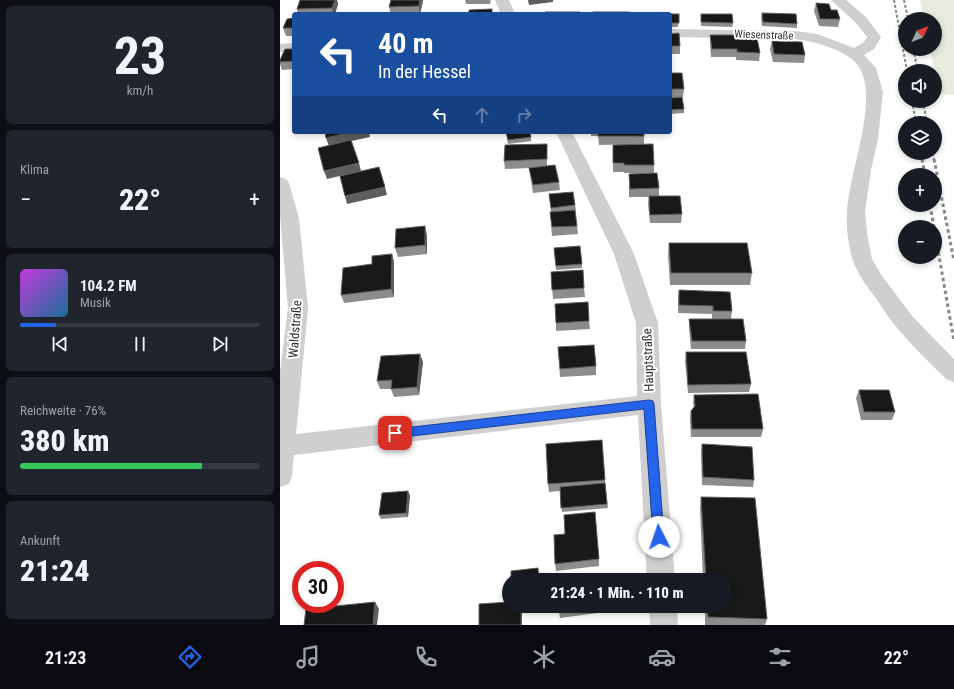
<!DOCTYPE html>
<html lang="de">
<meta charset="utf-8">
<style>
:root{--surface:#171b24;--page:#20242c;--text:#f1f3f6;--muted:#9ea1a6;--line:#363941;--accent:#2563eb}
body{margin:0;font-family:"Roboto Condensed",sans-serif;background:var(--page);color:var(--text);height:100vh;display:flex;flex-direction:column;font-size:15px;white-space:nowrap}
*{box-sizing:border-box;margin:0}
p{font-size:13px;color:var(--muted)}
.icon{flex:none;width:22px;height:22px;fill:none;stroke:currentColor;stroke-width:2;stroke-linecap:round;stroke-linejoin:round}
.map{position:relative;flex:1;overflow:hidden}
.drawer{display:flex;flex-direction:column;gap:6px;padding:6px;background:#0d0f14;width:280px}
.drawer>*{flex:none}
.hud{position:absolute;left:12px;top:12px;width:380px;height:122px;border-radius:4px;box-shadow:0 2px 6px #0003;background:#1a4fa0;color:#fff;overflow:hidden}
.needle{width:26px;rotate:47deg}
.controls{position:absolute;left:618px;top:12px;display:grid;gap:8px}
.controls a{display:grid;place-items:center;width:44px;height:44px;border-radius:50%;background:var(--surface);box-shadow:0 2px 6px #0003;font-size:20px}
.speed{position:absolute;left:12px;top:561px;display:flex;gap:8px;font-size:20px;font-weight:700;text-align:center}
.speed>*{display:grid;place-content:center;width:52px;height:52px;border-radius:50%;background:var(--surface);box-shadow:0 2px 6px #0003;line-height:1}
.speed .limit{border:6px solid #d22;background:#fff;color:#111}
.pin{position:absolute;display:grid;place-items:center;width:34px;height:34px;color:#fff;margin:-17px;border-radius:8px;box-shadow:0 2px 6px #0006}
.me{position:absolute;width:44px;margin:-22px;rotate:356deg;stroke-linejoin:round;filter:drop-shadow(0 0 3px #0008)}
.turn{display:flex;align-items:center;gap:14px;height:84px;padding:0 20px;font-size:18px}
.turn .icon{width:52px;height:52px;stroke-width:2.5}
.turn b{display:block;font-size:28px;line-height:34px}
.lanes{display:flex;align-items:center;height:38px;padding:0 20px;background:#0003;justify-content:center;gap:20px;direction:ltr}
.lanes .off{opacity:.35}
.big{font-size:30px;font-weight:800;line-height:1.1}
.drawer .widget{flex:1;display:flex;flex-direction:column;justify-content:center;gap:6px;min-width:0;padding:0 14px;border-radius:6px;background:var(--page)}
.drawer .dial{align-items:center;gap:0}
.dial b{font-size:52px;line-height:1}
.song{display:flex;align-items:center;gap:12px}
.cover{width:48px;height:48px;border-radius:6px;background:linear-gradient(135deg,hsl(290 70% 55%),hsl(200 70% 35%))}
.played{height:4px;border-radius:2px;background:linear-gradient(90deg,var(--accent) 15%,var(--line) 15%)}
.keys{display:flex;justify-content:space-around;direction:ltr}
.heat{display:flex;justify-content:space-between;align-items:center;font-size:22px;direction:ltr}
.charge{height:6px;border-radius:3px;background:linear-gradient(90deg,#34c759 76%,var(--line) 0)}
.trip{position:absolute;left:222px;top:573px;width:230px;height:40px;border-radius:20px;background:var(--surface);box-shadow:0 2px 6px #0003;font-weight:800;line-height:40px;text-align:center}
.tab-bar{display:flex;height:64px;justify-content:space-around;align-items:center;background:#090b0e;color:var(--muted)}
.tab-bar .icon{width:28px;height:28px}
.tab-bar .active{color:var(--accent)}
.tab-bar b{font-size:18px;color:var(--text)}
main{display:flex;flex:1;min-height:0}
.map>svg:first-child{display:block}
</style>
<main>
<section class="drawer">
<div class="widget dial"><b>23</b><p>km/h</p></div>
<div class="widget"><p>Klima</p>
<div class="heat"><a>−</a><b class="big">22°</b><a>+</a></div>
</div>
<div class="widget">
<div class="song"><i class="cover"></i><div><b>104.2 FM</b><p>Musik</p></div></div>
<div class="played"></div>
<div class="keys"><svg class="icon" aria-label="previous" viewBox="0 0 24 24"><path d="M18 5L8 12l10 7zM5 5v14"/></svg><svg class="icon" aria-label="pause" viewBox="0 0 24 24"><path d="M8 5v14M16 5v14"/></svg><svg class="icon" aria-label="next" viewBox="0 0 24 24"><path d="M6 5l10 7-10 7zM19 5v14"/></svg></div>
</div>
<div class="widget"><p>Reichweite · 76%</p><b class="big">380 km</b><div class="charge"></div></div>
<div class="widget"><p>Ankunft</p><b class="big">21:24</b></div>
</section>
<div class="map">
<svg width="674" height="625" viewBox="0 0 674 625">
<rect width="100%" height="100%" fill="#fff"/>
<path fill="#e6ebde" d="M 640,0 L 674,0 L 674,95 L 660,94 L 650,49 L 655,49 L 655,19 L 644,19 Z"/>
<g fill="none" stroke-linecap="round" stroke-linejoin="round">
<g fill="#cfcfcf" fill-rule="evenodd">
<path d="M 215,0 L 229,0 L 235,14 L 221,14 Z"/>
<path d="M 551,0 L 566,0 L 586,17 L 601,37 L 594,49 L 584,55 L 596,68 L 603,92 L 598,139 L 591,170 L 585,212 L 587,233 L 592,259 L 602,276 L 633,317 L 674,359 L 674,382 L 666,379 C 650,363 633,347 618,329 C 609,319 602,307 595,297 C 586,286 576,271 572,258 C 568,243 566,227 567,213 C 568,174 600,101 579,67 C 569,50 533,41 514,39 L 390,37 L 390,29 L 514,31 L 537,34 L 574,48 L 584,42 L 587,37 L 576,23 Z"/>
<path d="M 14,43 L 14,51 L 0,52 L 0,44 Z"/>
<path d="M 276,132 L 292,132 L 354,254 L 378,323 L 381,404 L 395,580 L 367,580 L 358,415 L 14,455 L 12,476 L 9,484 L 0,487 L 0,371 L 8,308 L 0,216 L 0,177 L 6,179 L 9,183 L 19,218 L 28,308 L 16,434 L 357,396 L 356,323 L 334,254 Z"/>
<path d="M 369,606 L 397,606 L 398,625 L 370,625 Z"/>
</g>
<g stroke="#878787" stroke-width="2" stroke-dasharray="3 2" stroke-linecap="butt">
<path d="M 614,0 L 627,71"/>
<path d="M 624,0 L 628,19"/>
<path d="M 633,49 L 638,71"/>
<path d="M 632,101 L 636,123"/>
<path d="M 643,101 L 647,123"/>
<path d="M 641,153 L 642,160"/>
<path d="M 653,153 L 654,160"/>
</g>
<g stroke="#878787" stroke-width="3" stroke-dasharray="3.5 3" stroke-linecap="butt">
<path d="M 642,159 L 645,175"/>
<path d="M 654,159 L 674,261"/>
<path d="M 650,205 L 654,227"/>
<path d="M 655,233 L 674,341"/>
</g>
</g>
<g fill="#8c8c8c">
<path d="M 20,0 L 57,0 L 58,4 L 55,14 L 18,14 L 17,9 Z"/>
<path d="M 185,0 L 211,0 L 210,4 L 186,4 Z"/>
<path d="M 143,1 L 140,14 L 111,14 L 109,7 Z"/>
<path d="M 536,3 L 551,10 L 560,19 L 558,27 L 539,26 L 534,11 Z"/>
<path d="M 482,13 L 517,24 L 517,28 L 482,26 L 481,17 Z"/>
<path d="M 390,14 L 399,14 L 398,27 L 390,27 Z"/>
<path d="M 421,14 L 453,23 L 452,27 L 421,26 Z"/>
<path d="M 14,18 L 14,36 L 6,36 L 3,28 Z"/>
<path d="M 390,34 L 400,46 L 400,54 L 390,54 Z"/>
<path d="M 430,35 L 455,38 L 480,53 L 479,61 L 456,60 L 456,57 L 431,57 L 430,42 Z"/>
<path d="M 492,41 L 525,55 L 524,63 L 493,62 L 490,49 Z"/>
<path d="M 14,49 L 14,69 L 2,70 L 0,64 L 0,60 Z"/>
<path d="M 390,73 L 404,89 L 403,97 L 390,97 Z"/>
<path d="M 390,98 L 404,109 L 404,113 L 390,114 Z"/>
<path d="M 226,132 L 251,137 L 251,141 L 228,144 Z"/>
<path d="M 311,132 L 364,132 L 364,144 L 319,145 L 318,136 L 311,136 Z"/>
<path d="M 333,145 L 374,165 L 374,173 L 344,173 L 344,172 L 333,172 Z"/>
<path d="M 267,152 L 267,166 L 279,182 L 280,190 L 253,193 L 249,168 L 225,169 L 224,161 Z"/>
<path d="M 349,174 L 379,188 L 379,196 L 402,214 L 401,223 L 370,223 L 368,204 L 369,197 L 349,197 Z"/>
<path d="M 269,194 L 295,205 L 296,210 L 280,211 L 297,226 L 298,234 L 272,236 L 270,212 L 271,212 Z"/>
<path d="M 147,235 L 147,254 L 118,257 L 115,248 Z"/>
<path d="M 389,243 L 472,273 L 470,285 L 390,285 L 388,255 Z"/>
<path d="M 274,248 L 302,264 L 302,268 L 276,270 Z"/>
<path d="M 112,254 L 114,262 L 114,297 L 64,303 L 61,295 L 92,264 Z"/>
<path d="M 271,272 L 304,288 L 305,297 L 273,299 Z"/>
<path d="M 399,290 L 452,311 L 451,319 L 466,341 L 465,349 L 411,349 L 409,328 L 409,319 L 432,319 L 432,314 L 398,313 L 398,299 Z"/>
<path d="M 309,321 L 310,329 L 276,331 L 276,323 Z"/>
<path d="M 278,347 L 316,366 L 316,375 L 280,377 Z"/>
<path d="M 406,352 L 471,384 L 469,392 L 408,393 L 405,361 Z"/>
<path d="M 143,362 L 139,395 L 114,397 L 111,389 L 100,389 L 97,381 Z"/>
<path d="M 579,390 L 615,412 L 612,420 L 581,420 L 576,398 Z"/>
<path d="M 414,395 L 483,429 L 481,437 L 411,437 L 410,419 L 411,411 L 414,408 L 413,403 Z"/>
<path d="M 422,444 L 474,480 L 473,487 L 422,485 L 421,452 Z"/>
<path d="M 325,480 L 328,508 L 282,512 L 280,491 L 269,492 L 268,484 Z"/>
<path d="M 130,495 L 128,517 L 101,519 L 99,515 Z"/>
<path d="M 421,497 L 487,619 L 485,625 L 425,625 L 425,606 L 445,606 L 445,580 L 423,580 L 420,508 Z"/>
<path d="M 319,559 L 319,566 L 276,571 L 275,564 Z"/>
<path d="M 278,606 L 333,606 L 333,611 L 280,618 Z"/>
</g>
<g fill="#5e5e5e">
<path d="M 55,0 L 57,0 L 58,4 L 55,14 L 54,14 L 52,8 Z"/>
<path d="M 140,0 L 143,0 L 143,1 L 140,14 L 139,6 Z"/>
<path d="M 248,0 L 273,0 L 273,2 L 249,5 Z"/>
<path d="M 72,132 L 89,132 L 90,137 L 49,146 L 46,138 Z"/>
<path d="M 79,163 L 81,171 L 47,179 L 44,171 Z"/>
<path d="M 105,187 L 107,195 L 67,204 L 65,196 Z"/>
<path d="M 145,226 L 147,235 L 147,254 L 145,245 Z"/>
<path d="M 112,254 L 114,262 L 114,297 L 111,289 Z"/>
<path d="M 140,354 L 143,362 L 139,395 L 137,387 Z"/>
<path d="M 128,491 L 130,495 L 128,517 L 126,513 Z"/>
<path d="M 95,602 L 99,609 L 97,625 L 93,625 Z"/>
<rect x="241" y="606" width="1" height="19"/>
</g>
<g fill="#191919" stroke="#5e5e5e">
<path d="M 20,0 L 55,0 L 52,8 L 17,9 Z"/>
<path d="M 111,0 L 140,0 L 139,6 L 109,7 Z"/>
<path d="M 536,3 L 549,4 L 551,10 L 557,10 L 560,19 L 540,19 Z"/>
<path d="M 212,9 L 212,14 L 174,14 L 189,14 L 189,10 Z"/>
<path d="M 265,12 L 300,12 L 300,14 L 264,14 Z"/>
<rect x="313" y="12" width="36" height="2"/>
<path d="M 364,13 L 389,14 L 364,14 Z"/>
<path d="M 482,13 L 516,14 L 517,24 L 483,22 Z"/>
<rect x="390" y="14" width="9" height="9"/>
<path d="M 421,14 L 452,14 L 453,23 L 421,22 Z"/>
<path d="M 14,18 L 14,28 L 3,28 L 7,19 Z"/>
<path d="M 399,33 L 400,46 L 390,46 L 390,34 Z"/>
<path d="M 430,35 L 455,35 L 455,38 L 477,38 L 480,53 L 457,52 L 457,49 L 432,49 Z"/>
<path d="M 492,41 L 522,42 L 525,55 L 494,54 Z"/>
<path d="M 5,49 L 14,49 L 14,61 L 0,62 L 0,60 Z"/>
<path d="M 390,73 L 402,73 L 404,89 L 390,89 Z"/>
<path d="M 402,97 L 404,109 L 390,110 L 390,98 Z"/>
<path d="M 45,132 L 72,132 L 46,138 Z"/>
<path d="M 226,132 L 250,132 L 251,137 L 228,140 Z"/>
<rect x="318" y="132" width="46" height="4"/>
<path d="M 71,140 L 79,163 L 44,171 L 38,148 Z"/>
<path d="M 267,144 L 267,159 L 224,161 L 225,145 Z"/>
<path d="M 373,144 L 374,165 L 344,165 L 344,163 L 333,163 L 333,145 Z"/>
<path d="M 275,165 L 279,182 L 253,185 L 249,168 Z"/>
<path d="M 99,167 L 105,187 L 65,196 L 60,176 Z"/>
<path d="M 377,173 L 379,188 L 350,189 L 349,174 Z"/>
<path d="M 293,192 L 295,205 L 271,208 L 269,194 Z"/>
<path d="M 369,196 L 400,196 L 402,214 L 370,215 Z"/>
<path d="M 295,210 L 297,226 L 272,227 L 270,212 Z"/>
<path d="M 145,226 L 145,245 L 115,248 L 116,229 Z"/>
<path d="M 389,243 L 467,243 L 472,273 L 391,273 Z"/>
<path d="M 300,246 L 302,264 L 276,266 L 274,248 Z"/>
<path d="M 112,254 L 111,289 L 61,295 L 63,268 L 92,264 L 92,256 Z"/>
<path d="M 303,270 L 304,288 L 272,290 L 271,272 Z"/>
<path d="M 399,290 L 450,292 L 452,311 L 433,311 L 433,306 L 399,305 Z"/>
<path d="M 308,302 L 309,321 L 276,323 L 275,304 Z"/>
<path d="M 409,319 L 463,319 L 466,341 L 412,341 Z"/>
<path d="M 314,345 L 316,366 L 280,369 L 278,347 Z"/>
<path d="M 406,352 L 466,352 L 471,384 L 408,385 Z"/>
<path d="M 140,354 L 137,387 L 111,389 L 112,380 L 97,381 L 101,356 Z"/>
<path d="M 579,390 L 609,390 L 615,412 L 584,412 Z"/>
<path d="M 478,394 L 483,429 L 412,429 L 411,411 L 415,406 L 414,395 Z"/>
<path d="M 322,440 L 325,480 L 268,484 L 266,444 Z"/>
<path d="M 422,444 L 472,447 L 474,480 L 423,477 Z"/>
<path d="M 325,483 L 327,504 L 281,508 L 280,487 Z"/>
<path d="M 128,491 L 126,513 L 99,515 L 102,493 Z"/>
<path d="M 421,497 L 475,498 L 487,619 L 428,617 L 427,606 L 445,606 L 445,580 L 426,580 Z"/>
<path d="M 315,512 L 319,559 L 275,564 L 274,535 L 285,534 L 284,515 Z"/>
<path d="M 258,568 L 259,580 L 231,580 L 231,571 Z"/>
<path d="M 329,577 L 330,580 L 302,580 Z"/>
<path d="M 95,602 L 93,625 L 24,625 L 26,609 Z"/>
<path d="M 229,602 L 229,606 L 241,606 L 241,625 L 199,625 L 199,604 Z"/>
<path d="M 278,606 L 323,606 L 279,612 Z"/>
</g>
<path fill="#2563eb" stroke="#184099" d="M 369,400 L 373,401 L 374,404 L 384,537 L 383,541 L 379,543 L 375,541 L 373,537 L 364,409 L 115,438 L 112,436 L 110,433 L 112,430 L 115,429 Z"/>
<g text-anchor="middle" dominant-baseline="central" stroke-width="4" stroke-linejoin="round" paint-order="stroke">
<g font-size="11" fill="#323232" stroke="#fff">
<text transform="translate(484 35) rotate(2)">Wiesenstraße</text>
</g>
<g font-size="13" fill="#323232" stroke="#fff">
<text transform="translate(15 329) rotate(-86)">Waldstraße</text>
<text transform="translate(368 360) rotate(-92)">Hauptstraße</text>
</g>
</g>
</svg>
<div class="controls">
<a><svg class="needle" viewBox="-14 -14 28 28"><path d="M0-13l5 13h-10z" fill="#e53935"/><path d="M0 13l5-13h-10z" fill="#9ea1a6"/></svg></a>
<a><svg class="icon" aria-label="sound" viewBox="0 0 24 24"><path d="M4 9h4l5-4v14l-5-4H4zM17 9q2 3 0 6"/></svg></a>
<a><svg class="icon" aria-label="layers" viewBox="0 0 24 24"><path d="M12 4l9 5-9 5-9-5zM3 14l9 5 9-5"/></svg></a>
<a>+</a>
<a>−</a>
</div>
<div class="speed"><div class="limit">30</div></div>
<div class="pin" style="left:115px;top:433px;background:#d93025"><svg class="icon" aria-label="arrive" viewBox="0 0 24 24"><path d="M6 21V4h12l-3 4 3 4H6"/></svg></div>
<svg class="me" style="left:379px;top:537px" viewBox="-20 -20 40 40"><circle r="19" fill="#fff"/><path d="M0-13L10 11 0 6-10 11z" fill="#2563eb"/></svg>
<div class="trip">21:24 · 1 Min. · 110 m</div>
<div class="hud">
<div class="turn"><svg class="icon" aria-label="left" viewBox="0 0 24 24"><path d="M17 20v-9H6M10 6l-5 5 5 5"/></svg><div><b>40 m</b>In der Hessel</div></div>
<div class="lanes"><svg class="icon" aria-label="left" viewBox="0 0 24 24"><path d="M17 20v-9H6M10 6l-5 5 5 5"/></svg><svg class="icon off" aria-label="ahead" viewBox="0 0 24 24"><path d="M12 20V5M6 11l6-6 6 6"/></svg><svg class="icon off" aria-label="right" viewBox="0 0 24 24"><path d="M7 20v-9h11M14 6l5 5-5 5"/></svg></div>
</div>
</div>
</main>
<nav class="tab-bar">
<b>21:23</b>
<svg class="icon active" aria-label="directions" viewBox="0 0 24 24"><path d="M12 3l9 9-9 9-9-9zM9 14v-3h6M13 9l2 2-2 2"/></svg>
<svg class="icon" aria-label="music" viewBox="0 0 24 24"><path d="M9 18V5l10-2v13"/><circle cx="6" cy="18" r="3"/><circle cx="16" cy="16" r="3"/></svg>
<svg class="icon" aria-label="phone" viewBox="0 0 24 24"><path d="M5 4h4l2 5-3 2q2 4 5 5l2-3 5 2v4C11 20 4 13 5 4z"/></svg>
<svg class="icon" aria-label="climate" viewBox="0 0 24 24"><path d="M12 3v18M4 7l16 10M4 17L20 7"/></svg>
<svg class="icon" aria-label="car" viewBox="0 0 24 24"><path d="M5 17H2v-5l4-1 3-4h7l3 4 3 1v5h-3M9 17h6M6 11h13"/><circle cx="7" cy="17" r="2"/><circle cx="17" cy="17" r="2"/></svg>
<svg class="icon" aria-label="filters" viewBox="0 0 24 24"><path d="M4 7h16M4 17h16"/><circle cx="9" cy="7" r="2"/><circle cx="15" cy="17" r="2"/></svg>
<b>22°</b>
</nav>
